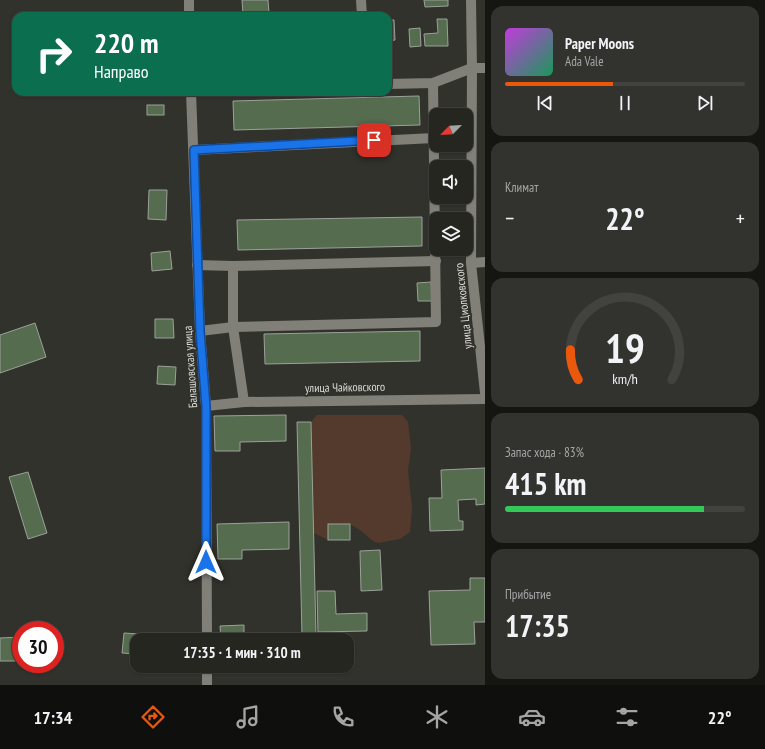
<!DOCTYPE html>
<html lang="ru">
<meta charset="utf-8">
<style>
:root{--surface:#262621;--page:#32322e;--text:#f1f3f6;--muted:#a4a5a5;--line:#42433f;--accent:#ea580c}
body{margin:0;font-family:"PT Sans Narrow",sans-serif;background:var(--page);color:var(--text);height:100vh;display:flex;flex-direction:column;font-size:15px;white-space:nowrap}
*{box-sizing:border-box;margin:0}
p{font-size:13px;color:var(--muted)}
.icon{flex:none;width:22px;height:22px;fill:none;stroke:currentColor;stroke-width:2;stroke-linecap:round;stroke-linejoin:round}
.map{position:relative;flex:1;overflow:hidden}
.details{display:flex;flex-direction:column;gap:6px;padding:6px;background:#151512;width:280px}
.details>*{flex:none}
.guide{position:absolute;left:12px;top:12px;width:380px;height:84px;border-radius:12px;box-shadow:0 1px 3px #0004,0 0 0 1px var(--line);background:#0b6e4f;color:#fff;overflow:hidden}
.needle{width:26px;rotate:246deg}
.tools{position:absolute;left:429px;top:108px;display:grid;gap:8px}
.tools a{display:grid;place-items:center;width:44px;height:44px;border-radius:8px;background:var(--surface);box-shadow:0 1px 3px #0004,0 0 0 1px var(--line);font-size:20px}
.speed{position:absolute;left:12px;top:621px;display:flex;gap:8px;font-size:20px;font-weight:700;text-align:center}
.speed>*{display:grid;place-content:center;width:52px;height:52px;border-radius:50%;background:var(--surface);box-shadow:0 1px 3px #0004,0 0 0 1px var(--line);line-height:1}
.speed .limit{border:6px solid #d22;background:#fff;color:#111}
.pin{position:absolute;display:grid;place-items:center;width:34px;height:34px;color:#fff;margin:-17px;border-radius:8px;box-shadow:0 2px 6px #0006}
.me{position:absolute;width:44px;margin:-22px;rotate:0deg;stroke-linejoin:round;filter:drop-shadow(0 0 3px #0008)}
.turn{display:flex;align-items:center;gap:14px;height:84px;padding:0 16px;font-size:18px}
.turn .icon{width:52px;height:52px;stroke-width:2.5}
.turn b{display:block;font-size:28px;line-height:34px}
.big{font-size:30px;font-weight:700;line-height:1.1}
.details .card{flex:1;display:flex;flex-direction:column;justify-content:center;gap:6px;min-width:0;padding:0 14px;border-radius:12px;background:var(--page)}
.details .dial{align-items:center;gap:0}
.dial svg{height:104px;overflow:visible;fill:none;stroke:var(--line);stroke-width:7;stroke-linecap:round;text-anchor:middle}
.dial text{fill:var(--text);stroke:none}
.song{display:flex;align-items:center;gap:12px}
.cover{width:48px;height:48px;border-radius:6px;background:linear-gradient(135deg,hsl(290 70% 55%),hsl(150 70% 35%))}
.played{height:4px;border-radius:2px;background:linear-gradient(90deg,var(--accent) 45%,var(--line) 45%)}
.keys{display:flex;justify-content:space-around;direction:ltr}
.heat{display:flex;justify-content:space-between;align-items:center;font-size:22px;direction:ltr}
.charge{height:6px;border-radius:3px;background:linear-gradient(90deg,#34c759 83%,var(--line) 0)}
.trip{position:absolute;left:130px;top:633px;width:224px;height:40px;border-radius:12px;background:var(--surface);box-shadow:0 1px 3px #0004,0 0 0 1px var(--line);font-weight:700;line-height:40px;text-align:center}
.tab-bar{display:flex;height:64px;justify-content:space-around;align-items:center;background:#0f0f0d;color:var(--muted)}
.tab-bar .icon{width:28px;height:28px}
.tab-bar .on{color:var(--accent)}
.tab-bar b{font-size:18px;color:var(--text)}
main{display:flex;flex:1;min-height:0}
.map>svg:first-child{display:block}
</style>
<main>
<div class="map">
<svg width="485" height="685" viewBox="0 0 485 685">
<rect width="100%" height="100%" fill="#32322c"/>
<path fill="#543a2d" d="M 317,415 L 402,415 L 408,422 L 411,449 L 408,470 L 412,508 L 410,532 L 400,539 L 378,543 L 373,541 L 360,530 L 350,524 L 328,524 L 328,540 L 314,533 L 311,422 Z"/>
<g fill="#556c4f" stroke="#9ca19b">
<path d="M 242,0 L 268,0 L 269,13 L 243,14 Z"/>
<path d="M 424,0 L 448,0 L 448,6 L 425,7 Z"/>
<path d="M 437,19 L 447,19 L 448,46 L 425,46 L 424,34 L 438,33 Z"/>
<path d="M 388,20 L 394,20 L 395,40 L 388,41 Z"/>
<path d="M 420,28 L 421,46 L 410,47 L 409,29 Z"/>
<path d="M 419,96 L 420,125 L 234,130 L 233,101 Z"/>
<rect x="147" y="105" width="17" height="10"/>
<path d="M 149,190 L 167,190 L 166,220 L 148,219 Z"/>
<path d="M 422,217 L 422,246 L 238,250 L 237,220 Z"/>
<path d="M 170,251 L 172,269 L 152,271 L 151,253 Z"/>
<path d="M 431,282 L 432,301 L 418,301 L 417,283 Z"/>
<path d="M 155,319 L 173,319 L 174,338 L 155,338 Z"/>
<path d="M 35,323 L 46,357 L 0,373 L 0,335 Z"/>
<path d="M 420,331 L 420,361 L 265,364 L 264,334 Z"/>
<path d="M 158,366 L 176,367 L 175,385 L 157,384 Z"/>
<path d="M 286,415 L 286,441 L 240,442 L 240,451 L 215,451 L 214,416 Z"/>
<path d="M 297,422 L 311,422 L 316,635 L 302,636 Z"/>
<path d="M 485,468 L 485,504 L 476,505 L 476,499 L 458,500 L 459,521 L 463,521 L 463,530 L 430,531 L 429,498 L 442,498 L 441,470 Z"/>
<path d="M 28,472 L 47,533 L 28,539 L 9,477 Z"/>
<path d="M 289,522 L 289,549 L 242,550 L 242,559 L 218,559 L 217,524 Z"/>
<rect x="328" y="524" width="22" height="16"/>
<path d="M 380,550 L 382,590 L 361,591 L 360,551 Z"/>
<path d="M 470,578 L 485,578 L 485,622 L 474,622 L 475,644 L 431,645 L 429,591 L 470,590 Z"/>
<path d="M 317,591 L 335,591 L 336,614 L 367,613 L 367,631 L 318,632 Z"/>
<path d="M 244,625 L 244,636 L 292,634 L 292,640 L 221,640 L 220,626 Z"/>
<path d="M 124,633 L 138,634 L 136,654 L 122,653 Z"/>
<path d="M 167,635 L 180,636 L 179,640 L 167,640 Z"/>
<path d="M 21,637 L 21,661 L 0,661 L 0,638 Z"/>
</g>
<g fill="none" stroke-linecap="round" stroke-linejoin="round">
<g stroke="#808079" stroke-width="10">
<path d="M 189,0 L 189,16"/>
<path d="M 361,0 L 362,16"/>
<path d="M 471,0 L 472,68 L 471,263 L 485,393"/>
<path d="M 388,84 L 433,83 L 472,68 L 485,68"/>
<path d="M 191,92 L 200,331 L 206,406 L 207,640"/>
<path d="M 194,150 L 434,138"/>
<path d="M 471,263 L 485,262"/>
<path d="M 197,265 L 233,266 L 436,261"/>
<path d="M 233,266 L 233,327 L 244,402"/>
<path d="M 200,331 L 233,327 L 436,322 L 433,83"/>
<path d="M 206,406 L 244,402 L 485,399"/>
<path d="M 207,666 L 207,685"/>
</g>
</g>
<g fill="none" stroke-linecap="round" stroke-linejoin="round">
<g stroke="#114b97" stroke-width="10">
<path id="route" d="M 206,562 L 206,406 L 200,331 L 194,150 L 374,140"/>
</g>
<use href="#route" stroke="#1a73e8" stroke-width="7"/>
</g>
<g text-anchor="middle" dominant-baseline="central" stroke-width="4" stroke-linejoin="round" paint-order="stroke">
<g font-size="12" fill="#dadad6" stroke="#32322c">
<text transform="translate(463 306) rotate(-96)">улица Циолковского</text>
<text transform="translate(190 367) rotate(-94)">Балашовская улица</text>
<text transform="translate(345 387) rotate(-1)">улица Чайковского</text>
</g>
</g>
</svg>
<div class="tools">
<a><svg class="needle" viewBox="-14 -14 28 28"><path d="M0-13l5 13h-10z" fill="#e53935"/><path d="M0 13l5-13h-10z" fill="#a4a5a5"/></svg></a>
<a><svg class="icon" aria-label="sound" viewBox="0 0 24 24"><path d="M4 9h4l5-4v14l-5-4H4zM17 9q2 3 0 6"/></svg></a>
<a><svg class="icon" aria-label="layers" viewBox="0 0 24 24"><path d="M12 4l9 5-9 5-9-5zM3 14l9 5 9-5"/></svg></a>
</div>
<div class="speed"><div class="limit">30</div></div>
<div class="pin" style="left:374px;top:140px;background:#d93025"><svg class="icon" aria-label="arrive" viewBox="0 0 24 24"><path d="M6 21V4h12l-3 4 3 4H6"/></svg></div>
<svg class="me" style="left:206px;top:562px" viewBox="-20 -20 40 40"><path d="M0-17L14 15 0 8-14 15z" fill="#1a73e8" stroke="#fff" stroke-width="4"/></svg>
<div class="trip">17:35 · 1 мин · 310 m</div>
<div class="guide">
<div class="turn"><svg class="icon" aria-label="right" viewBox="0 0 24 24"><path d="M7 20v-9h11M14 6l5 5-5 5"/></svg><div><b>220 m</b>Направо</div></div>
</div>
</div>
<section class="details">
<div class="card">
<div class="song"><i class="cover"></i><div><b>Paper Moons</b><p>Ada Vale</p></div></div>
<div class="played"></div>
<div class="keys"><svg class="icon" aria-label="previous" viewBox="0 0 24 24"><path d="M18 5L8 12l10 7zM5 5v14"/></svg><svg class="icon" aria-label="pause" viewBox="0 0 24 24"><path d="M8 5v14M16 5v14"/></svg><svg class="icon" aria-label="next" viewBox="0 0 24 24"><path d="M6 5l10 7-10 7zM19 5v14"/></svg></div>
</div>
<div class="card"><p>Климат</p>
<div class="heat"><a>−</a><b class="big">22°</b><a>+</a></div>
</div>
<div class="card dial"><svg viewBox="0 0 100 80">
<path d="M14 69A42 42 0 1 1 86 69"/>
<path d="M14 69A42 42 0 0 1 8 46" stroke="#ea580c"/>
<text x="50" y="56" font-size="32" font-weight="700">19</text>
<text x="50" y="72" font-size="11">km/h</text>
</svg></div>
<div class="card"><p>Запас хода · 83%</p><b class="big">415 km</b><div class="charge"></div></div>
<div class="card"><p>Прибытие</p><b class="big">17:35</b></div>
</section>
</main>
<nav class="tab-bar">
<b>17:34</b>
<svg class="icon on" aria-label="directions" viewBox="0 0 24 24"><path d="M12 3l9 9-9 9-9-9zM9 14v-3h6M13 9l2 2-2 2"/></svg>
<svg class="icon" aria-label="music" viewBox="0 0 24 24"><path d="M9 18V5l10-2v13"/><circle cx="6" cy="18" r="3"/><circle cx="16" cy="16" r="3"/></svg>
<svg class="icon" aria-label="phone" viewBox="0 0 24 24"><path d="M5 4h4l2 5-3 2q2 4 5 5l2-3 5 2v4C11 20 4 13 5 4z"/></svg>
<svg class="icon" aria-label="climate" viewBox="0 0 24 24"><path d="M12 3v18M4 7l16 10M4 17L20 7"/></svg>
<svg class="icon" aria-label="car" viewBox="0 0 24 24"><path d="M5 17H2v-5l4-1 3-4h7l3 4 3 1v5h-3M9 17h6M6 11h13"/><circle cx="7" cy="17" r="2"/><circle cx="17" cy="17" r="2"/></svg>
<svg class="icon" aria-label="filters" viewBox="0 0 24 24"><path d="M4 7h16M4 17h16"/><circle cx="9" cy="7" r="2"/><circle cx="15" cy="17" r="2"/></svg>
<b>22°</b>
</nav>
